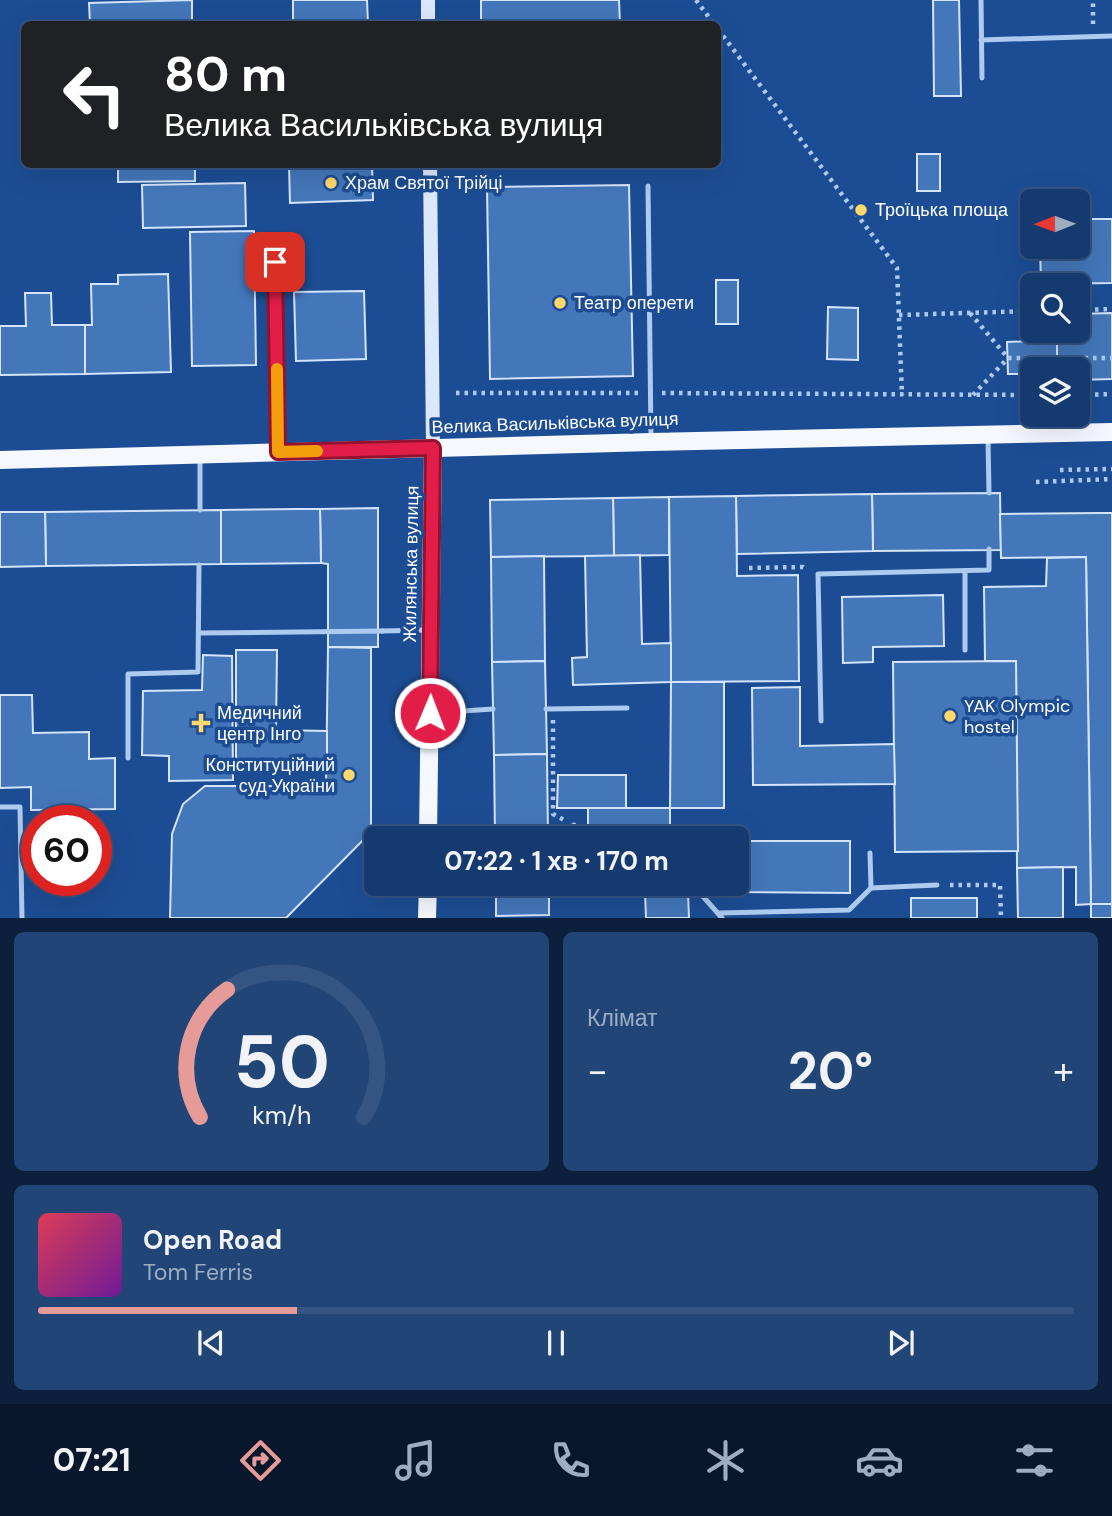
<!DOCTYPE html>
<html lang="uk">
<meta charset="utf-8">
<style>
:root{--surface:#153a6f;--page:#224577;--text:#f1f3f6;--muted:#9dadc3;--line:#345482;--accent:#e69b98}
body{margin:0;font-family:"DM Sans",sans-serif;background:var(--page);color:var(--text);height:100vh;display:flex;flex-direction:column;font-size:26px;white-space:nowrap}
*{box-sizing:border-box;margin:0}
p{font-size:23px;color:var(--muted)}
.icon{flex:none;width:38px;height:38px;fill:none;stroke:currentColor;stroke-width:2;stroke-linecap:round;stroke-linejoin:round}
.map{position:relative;height:918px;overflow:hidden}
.details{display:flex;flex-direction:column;gap:14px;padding:14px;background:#0c203d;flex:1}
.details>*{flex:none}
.top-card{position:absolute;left:21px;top:21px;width:700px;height:147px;border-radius:10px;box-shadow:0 7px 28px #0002,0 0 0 2px var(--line);background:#202124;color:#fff;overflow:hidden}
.needle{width:46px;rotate:269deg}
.fabs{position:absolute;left:1020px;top:189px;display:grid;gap:14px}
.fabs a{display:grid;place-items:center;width:70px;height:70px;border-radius:10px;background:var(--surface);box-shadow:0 7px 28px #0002,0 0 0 2px var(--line);font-size:35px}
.speed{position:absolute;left:21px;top:805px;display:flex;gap:14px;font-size:35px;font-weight:700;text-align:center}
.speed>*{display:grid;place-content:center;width:91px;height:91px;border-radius:50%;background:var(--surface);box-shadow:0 7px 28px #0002,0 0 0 2px var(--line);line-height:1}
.speed .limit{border:10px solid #d22;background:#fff;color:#111}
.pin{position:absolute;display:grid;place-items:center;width:60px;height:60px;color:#fff;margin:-30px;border-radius:14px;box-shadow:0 4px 10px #0006}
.me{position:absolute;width:77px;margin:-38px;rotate:1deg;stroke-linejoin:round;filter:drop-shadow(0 0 5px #0008)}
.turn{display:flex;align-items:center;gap:24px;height:147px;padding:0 28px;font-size:32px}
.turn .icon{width:91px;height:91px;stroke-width:2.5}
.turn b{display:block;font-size:49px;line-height:60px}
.big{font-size:52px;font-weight:700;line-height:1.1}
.details .tile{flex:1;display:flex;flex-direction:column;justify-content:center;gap:10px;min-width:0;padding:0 24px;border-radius:10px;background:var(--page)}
.details .dial{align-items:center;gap:0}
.dial svg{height:182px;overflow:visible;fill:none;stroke:var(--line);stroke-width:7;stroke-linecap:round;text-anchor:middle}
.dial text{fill:var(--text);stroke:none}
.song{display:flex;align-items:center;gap:21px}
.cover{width:84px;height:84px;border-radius:10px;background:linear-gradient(135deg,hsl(350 70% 55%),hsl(280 70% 35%))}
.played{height:7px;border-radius:4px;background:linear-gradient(90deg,var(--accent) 25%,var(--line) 25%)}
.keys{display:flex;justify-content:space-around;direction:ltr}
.heat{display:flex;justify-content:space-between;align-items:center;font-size:38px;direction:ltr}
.details .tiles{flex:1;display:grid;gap:14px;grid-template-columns:1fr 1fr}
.tile:last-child{grid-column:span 2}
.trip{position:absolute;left:364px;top:826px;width:385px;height:70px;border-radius:10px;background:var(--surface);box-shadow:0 7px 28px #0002,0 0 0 2px var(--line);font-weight:700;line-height:70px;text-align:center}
.tab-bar{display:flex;height:112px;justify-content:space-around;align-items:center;background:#08172c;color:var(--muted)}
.tab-bar .icon{width:49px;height:49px}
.tab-bar .current{color:var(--accent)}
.tab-bar b{font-size:32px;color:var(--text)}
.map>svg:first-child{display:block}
</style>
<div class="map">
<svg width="1112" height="918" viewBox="0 0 1112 918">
<rect width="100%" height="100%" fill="#1c4d94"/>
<g fill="#4477ba" stroke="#d4e4fb" stroke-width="2">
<path d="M 192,0 L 192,24 L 90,24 L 89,3 Z"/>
<path d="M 293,0 L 367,0 L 368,24 L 293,24 Z"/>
<path d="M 481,0 L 619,0 L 620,24 L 481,24 Z"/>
<path d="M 933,0 L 959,0 L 961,96 L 934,96 Z"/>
<rect x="917" y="154" width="23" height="37"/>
<path d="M 118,164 L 195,164 L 195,181 L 118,182 Z"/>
<path d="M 271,164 L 372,164 L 373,200 L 290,203 L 289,166 Z"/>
<path d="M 245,183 L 246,226 L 143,228 L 142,185 Z"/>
<path d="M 629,185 L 633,376 L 490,379 L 487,187 Z"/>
<path d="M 1078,219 L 1112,219 L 1112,283 L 1041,284 L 1040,247 L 1078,247 Z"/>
<path d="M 254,231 L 256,365 L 192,366 L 190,232 Z"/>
<path d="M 168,274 L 171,372 L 85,374 L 85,325 L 92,325 L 91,284 L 118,284 L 118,275 Z"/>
<rect x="716" y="280" width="22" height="44"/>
<path d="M 364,291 L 366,359 L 296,361 L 294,292 Z"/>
<path d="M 25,293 L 51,293 L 52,325 L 85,325 L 85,374 L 0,375 L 0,326 L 26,326 Z"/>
<path d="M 828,307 L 858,308 L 858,360 L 827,359 Z"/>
<path d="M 1112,313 L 1112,379 L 1078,380 L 1078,369 L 1057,369 L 1056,331 L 1078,331 L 1078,314 Z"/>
<path d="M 1057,340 L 1057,369 L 1032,369 L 1032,374 L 1008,374 L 1007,342 Z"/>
<path d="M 1000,493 L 1001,550 L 873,551 L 872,494 Z"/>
<path d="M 872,494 L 873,551 L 737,554 L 736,496 Z"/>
<path d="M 736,496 L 737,576 L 798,575 L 799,681 L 671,682 L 669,497 Z"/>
<path d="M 669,497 L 669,555 L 614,556 L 613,498 Z"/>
<path d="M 613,498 L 614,556 L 491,557 L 490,500 Z"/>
<path d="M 378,508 L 378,647 L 328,647 L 328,564 L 321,563 L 320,509 Z"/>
<path d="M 299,509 L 320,509 L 321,563 L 221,564 L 221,510 Z"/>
<path d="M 221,510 L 221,564 L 46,566 L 45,512 Z"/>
<path d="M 0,512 L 45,512 L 46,566 L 0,567 Z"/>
<path d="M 1101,513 L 1112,513 L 1112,904 L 1091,904 L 1086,557 L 1001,558 L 1000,514 Z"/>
<path d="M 640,555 L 642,644 L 671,643 L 671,682 L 573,685 L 572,658 L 587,657 L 585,556 Z"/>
<path d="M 544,556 L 545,661 L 492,662 L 491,557 Z"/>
<path d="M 1086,557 L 1091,904 L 1076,905 L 1076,867 L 1017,868 L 1016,661 L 985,661 L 984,587 L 1046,586 L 1047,558 Z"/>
<path d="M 943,595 L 944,646 L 873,647 L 873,662 L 843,663 L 842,597 Z"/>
<path d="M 328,647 L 371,648 L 371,832 L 286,918 L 170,918 L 172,834 L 183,804 L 205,786 L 326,786 Z"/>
<path d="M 236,650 L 277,650 L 276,730 L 327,731 L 327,763 L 236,762 Z"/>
<path d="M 203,655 L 232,656 L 233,780 L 169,781 L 169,756 L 142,755 L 143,691 L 202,690 Z"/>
<path d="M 545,661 L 547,754 L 494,755 L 492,662 Z"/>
<path d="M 1016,661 L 1018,851 L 895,852 L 893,662 Z"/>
<path d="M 671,682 L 724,682 L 724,808 L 670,808 Z"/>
<path d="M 800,687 L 800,746 L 894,744 L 895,784 L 753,785 L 752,688 Z"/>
<path d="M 0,695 L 32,695 L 33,733 L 89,732 L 89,759 L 115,758 L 115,809 L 31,810 L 31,787 L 0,788 Z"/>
<path d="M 547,754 L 548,838 L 495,838 L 494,755 Z"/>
<path d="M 558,775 L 626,775 L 626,808 L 557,808 Z"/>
<rect x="588" y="808" width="82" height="30"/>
<path d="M 737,841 L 850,841 L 850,893 L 724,892 L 724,884 L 737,884 Z"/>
<path d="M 1063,867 L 1063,918 L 1018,918 L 1017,868 Z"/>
<path d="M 496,884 L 549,884 L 549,915 L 496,916 Z"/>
<path d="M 688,892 L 689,918 L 646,918 L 645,893 Z"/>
<rect x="911" y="898" width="66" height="20"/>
<rect x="1091" y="904" width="21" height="14"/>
</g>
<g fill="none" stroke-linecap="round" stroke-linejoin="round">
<g stroke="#adcaef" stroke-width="4.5" stroke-dasharray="3.5 5" stroke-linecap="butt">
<path d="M 696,0 L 714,24"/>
<path d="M 1093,24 L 1093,0"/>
<path d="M 718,29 L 897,268 L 902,395"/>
<path d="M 1086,219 L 1087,244"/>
<path d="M 1078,310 L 1112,309"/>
<path d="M 970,313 L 1008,358"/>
<path d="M 899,315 L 1032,311"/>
<path d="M 456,393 L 640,393"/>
<path d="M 662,393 L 1032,395"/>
<path d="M 973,395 L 1008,358 L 1112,358"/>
<path d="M 1078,395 L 1112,394"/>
<path d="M 1060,470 L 1112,469"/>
<path d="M 1036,482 L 1112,479"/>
<path d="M 749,568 L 803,567 L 807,570"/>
<path d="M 553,720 L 553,814 L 564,820"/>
<path d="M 690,825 L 690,838"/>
<path d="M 950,885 L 1000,885 L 1001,918"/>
</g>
<g stroke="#adcaef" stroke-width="5">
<path d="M 981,0 L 982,78"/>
<path d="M 981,40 L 1112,36"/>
<path d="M 648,186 L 651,438"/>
<path d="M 275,262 L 278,448"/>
<path d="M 988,438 L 989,493"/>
<path d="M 200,510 L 200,457"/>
<path d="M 382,631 L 428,630"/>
<path d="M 199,633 L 383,631"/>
<path d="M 965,650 L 965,571"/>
<path d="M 546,709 L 627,708"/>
<path d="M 433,713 L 493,709"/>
<path d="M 821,721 L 818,574 L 989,570 L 989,549"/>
<path d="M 128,758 L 128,674 L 198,672 L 199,565"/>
<path d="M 0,807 L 20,807 L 22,918"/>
<path d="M 574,825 L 575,838"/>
<path d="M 870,853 L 871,888"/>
<path d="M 692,884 L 722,918"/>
<path d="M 718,913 L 849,910 L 871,888 L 937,885"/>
</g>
<g stroke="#dbe8fb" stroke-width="14">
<path d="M 428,0 L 428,24"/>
<path d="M 430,164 L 433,448"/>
</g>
<g stroke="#f5f9ff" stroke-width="18">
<path d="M 0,460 L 651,442 L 1112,432"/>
<path d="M 428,838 L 433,448"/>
<path d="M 427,918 L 428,884"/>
</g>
</g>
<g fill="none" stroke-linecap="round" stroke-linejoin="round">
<g stroke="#92132f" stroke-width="18">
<path id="route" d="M 275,262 L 278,452 L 433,448 L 430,713"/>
</g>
<use href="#route" stroke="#e11d48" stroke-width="12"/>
<path stroke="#f59e0b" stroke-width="12" d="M 277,369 L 278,452 L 317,451"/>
</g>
<g fill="#ffd76b" stroke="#1c4d94" stroke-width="2.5">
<circle cx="331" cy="183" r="7"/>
<circle cx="861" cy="210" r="7"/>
<circle cx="560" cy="303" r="7"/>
<circle cx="950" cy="716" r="7"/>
<path d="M197.5 712.5h7v7h7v7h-7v7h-7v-7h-7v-7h7z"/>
<circle cx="349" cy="775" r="7"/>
</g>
<g text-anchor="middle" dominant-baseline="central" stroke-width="7" stroke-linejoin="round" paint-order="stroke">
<g font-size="18" fill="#fff" stroke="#1c4d94" text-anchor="start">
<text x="345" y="183">Храм Святої Трійці</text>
<text x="875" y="210">Троїцька площа</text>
<text x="574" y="303">Театр оперети</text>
<text x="964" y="706">YAK Olympic<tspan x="964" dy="21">hostel</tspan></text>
<text x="217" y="713">Медичний<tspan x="217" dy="21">центр Інго</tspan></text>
<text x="335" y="765" text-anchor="end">Конституційний<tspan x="335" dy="21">суд України</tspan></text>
</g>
<g font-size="18" fill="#fff" stroke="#1c4d94">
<text transform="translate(555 423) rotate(-2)">Велика Васильківська вулиця</text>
<text transform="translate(411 564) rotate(-89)">Жилянська вулиця</text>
</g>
</g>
</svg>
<div class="fabs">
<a><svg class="needle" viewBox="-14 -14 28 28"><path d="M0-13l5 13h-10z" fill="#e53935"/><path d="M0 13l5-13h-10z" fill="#9dadc3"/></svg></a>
<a><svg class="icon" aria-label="search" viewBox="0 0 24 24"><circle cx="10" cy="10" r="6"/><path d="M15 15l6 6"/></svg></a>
<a><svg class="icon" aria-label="layers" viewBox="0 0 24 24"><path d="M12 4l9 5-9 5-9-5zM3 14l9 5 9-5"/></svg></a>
</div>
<div class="speed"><div class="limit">60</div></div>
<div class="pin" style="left:275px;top:262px;background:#d93025"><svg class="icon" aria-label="arrive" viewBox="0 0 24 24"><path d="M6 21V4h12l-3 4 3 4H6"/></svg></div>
<svg class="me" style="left:430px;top:713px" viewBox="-20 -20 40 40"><circle r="17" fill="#e11d48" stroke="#fff" stroke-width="3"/><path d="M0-11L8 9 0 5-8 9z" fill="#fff"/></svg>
<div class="trip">07:22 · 1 хв · 170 m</div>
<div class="top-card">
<div class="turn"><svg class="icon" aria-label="left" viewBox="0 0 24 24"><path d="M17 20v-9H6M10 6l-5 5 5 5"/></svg><div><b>80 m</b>Велика Васильківська вулиця</div></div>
</div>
</div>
<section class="details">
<div class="tiles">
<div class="tile dial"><svg viewBox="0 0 100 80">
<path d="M14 69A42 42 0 1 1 86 69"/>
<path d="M14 69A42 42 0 0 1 26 13" stroke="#e69b98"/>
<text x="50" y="56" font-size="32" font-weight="700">50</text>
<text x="50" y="72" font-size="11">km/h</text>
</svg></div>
<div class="tile"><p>Клімат</p>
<div class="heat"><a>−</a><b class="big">20°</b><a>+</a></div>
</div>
<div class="tile">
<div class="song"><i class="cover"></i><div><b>Open Road</b><p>Tom Ferris</p></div></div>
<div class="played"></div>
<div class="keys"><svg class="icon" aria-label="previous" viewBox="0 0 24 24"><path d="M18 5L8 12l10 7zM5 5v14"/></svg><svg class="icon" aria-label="pause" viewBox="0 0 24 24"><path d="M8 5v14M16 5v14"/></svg><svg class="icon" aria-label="next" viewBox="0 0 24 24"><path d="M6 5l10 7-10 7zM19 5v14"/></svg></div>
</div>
</div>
</section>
<nav class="tab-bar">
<b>07:21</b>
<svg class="icon current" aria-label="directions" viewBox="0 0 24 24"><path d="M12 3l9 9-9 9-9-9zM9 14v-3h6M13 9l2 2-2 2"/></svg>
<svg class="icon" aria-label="music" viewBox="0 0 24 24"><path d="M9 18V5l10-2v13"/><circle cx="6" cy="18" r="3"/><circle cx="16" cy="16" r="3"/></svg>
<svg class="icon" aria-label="phone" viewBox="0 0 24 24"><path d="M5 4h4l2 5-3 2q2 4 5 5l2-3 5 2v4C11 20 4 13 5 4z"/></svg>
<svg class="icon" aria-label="climate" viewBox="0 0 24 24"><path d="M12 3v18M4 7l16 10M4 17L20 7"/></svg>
<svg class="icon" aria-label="car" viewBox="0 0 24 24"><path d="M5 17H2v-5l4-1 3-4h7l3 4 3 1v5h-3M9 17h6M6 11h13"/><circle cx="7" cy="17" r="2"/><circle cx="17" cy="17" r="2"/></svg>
<svg class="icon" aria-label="filters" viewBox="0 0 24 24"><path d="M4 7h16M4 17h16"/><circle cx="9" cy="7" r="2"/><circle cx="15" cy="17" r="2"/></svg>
</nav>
